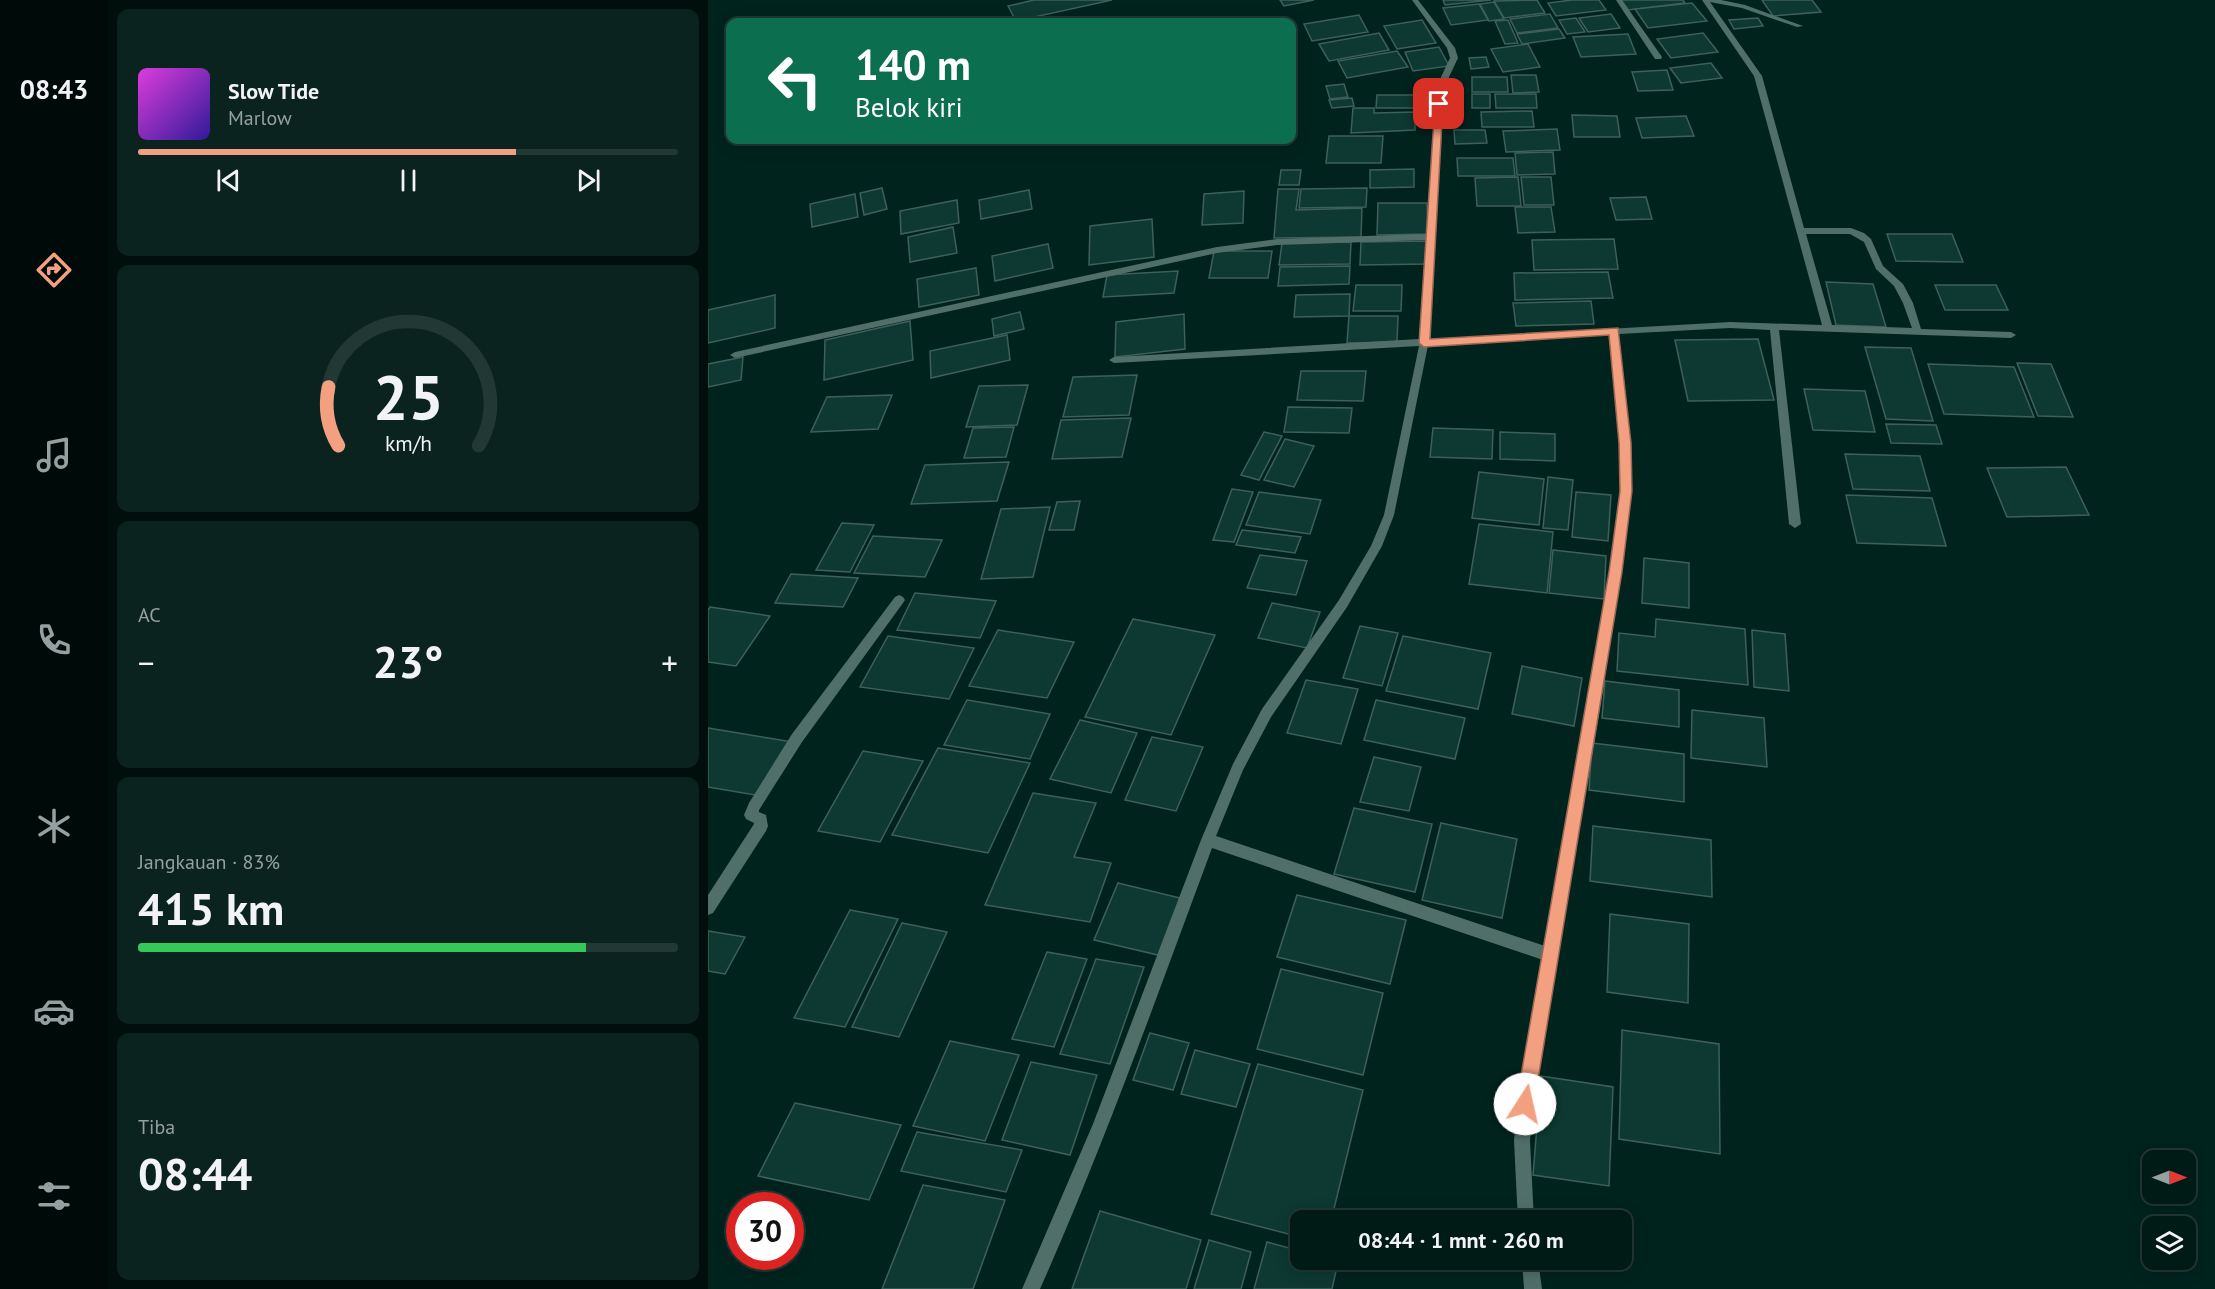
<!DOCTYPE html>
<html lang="id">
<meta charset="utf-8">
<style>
:root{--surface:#001a16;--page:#0a231f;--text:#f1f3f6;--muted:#95a1a1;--line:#223835;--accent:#f2a07f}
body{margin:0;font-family:"PT Sans",sans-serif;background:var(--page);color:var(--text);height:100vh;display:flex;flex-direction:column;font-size:22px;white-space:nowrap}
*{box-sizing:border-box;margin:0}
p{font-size:20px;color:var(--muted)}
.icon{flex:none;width:33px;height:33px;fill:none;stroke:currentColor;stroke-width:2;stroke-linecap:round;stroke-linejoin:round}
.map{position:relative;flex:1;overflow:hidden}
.side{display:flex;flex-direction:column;gap:9px;padding:9px;background:#000e0c;width:600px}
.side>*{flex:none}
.guide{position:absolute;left:18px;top:18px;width:570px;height:126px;border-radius:12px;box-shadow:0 3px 15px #0003,0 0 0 2px var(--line);background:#0b6e4f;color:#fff;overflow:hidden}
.needle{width:39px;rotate:90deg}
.buttons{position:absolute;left:1434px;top:1150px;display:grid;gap:12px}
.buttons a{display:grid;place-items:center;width:54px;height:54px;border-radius:12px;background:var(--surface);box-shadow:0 3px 15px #0003,0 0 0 2px var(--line);font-size:30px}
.speed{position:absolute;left:18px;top:1192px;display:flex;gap:12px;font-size:30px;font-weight:700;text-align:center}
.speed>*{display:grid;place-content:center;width:78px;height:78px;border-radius:50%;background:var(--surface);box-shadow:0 3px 15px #0003,0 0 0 2px var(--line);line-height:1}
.speed .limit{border:9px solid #d22;background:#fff;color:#111}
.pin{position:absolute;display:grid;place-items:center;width:51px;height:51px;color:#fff;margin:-26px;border-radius:12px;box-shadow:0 3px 9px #0006}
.me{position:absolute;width:66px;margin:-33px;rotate:10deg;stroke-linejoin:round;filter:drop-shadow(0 0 4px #0008)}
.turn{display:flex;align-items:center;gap:21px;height:126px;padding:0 30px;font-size:27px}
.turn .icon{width:78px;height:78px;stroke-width:2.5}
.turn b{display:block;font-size:42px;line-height:51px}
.big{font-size:45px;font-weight:700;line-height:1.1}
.side .tile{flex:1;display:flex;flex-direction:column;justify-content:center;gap:9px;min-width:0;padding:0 21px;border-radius:12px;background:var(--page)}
.side .dial{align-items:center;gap:0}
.dial svg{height:156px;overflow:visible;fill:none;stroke:var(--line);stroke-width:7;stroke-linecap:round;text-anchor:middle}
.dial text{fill:var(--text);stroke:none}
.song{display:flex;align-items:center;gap:18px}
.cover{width:72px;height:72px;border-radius:9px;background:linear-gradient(135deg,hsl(300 70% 55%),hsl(250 70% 35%))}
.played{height:6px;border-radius:3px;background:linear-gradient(90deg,var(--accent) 70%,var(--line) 70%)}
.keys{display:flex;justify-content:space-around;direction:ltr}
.heat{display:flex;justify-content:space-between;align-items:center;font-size:33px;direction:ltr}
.charge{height:9px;border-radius:4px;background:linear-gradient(90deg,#34c759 83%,var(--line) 0)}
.trip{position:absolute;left:582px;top:1210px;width:342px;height:60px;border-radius:12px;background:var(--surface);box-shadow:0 3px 15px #0003,0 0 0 2px var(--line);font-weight:700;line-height:60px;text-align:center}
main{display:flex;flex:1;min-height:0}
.tab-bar{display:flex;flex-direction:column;width:108px;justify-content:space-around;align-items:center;background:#000a09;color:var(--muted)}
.tab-bar .icon{width:42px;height:42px}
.tab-bar .selected{color:var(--accent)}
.tab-bar b{font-size:27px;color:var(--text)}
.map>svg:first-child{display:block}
</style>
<main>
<nav class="tab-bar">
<b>08:43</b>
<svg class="icon selected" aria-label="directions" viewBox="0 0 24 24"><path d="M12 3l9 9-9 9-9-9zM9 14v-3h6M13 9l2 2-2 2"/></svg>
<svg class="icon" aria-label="music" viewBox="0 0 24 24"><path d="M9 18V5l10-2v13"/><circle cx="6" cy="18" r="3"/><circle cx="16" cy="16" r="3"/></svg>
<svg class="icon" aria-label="phone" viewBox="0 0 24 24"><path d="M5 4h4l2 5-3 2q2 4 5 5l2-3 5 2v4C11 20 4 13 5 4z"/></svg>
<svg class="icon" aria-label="climate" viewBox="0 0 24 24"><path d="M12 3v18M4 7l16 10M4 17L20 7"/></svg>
<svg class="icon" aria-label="car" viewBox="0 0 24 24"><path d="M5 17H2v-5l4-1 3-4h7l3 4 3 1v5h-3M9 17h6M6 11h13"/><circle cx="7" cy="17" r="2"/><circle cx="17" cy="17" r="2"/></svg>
<svg class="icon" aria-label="filters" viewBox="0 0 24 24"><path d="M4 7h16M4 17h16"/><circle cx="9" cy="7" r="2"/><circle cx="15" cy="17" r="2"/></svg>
</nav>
<section class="side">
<div class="tile">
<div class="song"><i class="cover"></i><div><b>Slow Tide</b><p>Marlow</p></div></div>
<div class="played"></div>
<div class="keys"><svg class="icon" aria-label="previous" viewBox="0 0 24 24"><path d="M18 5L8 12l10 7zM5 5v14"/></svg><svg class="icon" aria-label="pause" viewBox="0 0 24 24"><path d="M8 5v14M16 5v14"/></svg><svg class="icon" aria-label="next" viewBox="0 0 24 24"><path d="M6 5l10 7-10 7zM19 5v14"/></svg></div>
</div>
<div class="tile dial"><svg viewBox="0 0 100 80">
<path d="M14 69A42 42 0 1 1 86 69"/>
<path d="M14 69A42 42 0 0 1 9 39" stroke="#f2a07f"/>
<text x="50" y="56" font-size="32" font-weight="700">25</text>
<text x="50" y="72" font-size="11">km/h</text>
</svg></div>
<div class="tile"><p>AC</p>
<div class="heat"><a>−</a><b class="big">23°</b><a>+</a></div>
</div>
<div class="tile"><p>Jangkauan · 83%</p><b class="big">415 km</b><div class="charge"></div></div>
<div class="tile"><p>Tiba</p><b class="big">08:44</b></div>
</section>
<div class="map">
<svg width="1507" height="1289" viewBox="0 0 1507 1289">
<rect width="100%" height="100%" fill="#00231e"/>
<g fill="#0d3932" stroke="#3e605a" stroke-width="1.5">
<path d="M 326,0 L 404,0 L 308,21 L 300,6 Z"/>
<path d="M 572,0 L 606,0 L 576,6 Z"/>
<path d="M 735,0 L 783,0 L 737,5 Z"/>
<path d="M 829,0 L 837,13 L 796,18 L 786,1 Z"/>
<path d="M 864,0 L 891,0 L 898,10 L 848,16 L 840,3 Z"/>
<path d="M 913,0 L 975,0 L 977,3 L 920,10 Z"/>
<path d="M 1054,0 L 1104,0 L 1113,12 L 1065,16 Z"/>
<path d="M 786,2 L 796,19 L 781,21 L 772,4 Z"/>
<path d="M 984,3 L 999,21 L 940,28 L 927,9 Z"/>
<path d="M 771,4 L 780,20 L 743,25 L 735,8 Z"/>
<path d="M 842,14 L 850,28 L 809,33 L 802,19 Z"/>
<path d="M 903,14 L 912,28 L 880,32 L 871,18 Z"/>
<path d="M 651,15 L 660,32 L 604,41 L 596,24 Z"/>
<path d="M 868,18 L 877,32 L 859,34 L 851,20 Z"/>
<path d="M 1050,18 L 1055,26 L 1026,29 L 1021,20 Z"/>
<path d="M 714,20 L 728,43 L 689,49 L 676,26 Z"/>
<path d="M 800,20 L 810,43 L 797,44 L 787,21 Z"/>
<path d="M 851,29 L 857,38 L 814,44 L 809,34 Z"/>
<path d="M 671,33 L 681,50 L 621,61 L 611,44 Z"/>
<path d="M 995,33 L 1010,52 L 963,58 L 949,39 Z"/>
<path d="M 920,34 L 928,54 L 873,57 L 865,37 Z"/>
<path d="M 820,44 L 832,67 L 795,72 L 783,49 Z"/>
<path d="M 731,47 L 741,66 L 705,71 L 697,52 Z"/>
<path d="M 689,51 L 700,67 L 639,78 L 630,61 Z"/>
<path d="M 778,57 L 781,67 L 763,69 L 761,58 Z"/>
<path d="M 1003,63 L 1014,78 L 973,83 L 962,68 Z"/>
<path d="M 959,70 L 965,90 L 930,91 L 924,72 Z"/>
<path d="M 803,75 L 828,75 L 831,92 L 805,93 Z"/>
<path d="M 764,77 L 799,77 L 800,92 L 764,92 Z"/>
<path d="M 636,84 L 640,97 L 622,99 L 618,86 Z"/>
<rect x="764" y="94" width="18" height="14"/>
<path d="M 787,94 L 828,94 L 829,108 L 788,108 Z"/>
<path d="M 669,95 L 709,95 L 708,108 L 668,108 Z"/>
<path d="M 644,98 L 646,106 L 624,108 L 621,100 Z"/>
<path d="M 645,108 L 666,108 L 666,113 L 707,112 L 707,130 L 643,133 Z"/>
<path d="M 824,111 L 826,127 L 774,127 L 773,112 Z"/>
<path d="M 864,115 L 909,116 L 912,137 L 866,137 Z"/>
<path d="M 978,116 L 986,136 L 934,138 L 928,118 Z"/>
<path d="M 849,129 L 852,150 L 798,152 L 795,131 Z"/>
<path d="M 746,130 L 777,130 L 779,143 L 747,144 Z"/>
<path d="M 621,136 L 675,136 L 673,163 L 618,163 Z"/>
<path d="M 845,152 L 847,174 L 809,175 L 807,153 Z"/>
<path d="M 749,158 L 805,158 L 807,176 L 750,176 Z"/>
<path d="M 706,169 L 706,187 L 662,188 L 662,170 Z"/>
<path d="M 573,170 L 593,170 L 591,185 L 571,185 Z"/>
<path d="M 810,177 L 813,206 L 769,206 L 767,178 Z"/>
<path d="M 813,177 L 843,177 L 846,205 L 816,205 Z"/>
<path d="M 174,188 L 179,209 L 156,215 L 152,193 Z"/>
<path d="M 659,188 L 658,207 L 591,208 L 593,189 Z"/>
<path d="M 570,189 L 591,189 L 588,210 L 654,208 L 653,237 L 566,238 Z"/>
<path d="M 321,190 L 324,209 L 273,219 L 271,200 Z"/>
<path d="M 536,191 L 535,223 L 494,225 L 496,194 Z"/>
<path d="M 147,194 L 150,217 L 104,227 L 102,204 Z"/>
<path d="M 938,197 L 944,219 L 908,220 L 902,198 Z"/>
<path d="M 249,200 L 251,223 L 193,234 L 192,211 Z"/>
<path d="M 670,203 L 719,203 L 720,234 L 669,235 Z"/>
<path d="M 807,207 L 843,207 L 847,232 L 810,233 Z"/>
<path d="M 444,219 L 446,257 L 381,265 L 382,226 Z"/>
<path d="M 245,227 L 249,253 L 202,262 L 200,237 Z"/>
<path d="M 1179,234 L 1244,234 L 1255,262 L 1188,261 Z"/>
<path d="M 906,239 L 910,269 L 826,270 L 824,240 Z"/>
<path d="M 718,241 L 719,264 L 652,265 L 653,242 Z"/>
<path d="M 643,242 L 642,264 L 571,265 L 574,243 Z"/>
<path d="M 340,244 L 345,268 L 287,281 L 284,256 Z"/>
<path d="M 506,251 L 564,251 L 560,278 L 501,278 Z"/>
<path d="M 642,266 L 641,284 L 570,286 L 572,267 Z"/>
<path d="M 268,268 L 271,295 L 211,307 L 209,279 Z"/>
<path d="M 470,271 L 466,293 L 395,297 L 399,275 Z"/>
<path d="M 900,272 L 905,298 L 807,300 L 806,273 Z"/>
<path d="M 1118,282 L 1165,284 L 1178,327 L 1128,325 Z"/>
<path d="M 648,285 L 694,285 L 693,311 L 645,311 Z"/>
<path d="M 1227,285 L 1288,285 L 1300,310 L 1237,310 Z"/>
<path d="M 642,294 L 641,316 L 586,317 L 588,295 Z"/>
<path d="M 67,295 L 67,328 L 0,343 L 0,310 Z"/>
<path d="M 883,301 L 886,324 L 808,326 L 805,303 Z"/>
<path d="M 312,312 L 316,329 L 286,336 L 284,319 Z"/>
<path d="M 476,314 L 477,349 L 407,357 L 408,322 Z"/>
<path d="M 641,316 L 690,316 L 689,342 L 639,343 Z"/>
<path d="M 202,321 L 205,360 L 116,380 L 117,340 Z"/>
<path d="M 299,335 L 302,360 L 223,378 L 222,351 Z"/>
<path d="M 1050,339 L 1066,400 L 980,401 L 967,340 Z"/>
<path d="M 1157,347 L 1203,348 L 1225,421 L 1178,419 Z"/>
<path d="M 35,357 L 33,380 L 0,387 L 0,364 Z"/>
<path d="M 1309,363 L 1343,364 L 1365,417 L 1330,416 Z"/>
<path d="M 1220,364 L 1306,367 L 1326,417 L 1236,414 Z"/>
<path d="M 593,371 L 658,371 L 655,401 L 589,400 Z"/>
<path d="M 429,375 L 421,415 L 355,417 L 365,377 Z"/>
<path d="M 320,385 L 309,425 L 258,427 L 271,386 Z"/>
<path d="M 1096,389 L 1157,391 L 1167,432 L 1105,430 Z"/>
<path d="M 184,395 L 170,429 L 103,432 L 119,397 Z"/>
<path d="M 580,407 L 644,408 L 641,433 L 576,432 Z"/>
<path d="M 423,418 L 414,457 L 344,459 L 353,420 Z"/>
<path d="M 1178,424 L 1228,425 L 1234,444 L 1183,443 Z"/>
<path d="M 306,427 L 298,457 L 256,458 L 265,428 Z"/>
<path d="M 725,428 L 785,430 L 784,459 L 722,457 Z"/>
<path d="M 556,432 L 574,436 L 551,480 L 533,475 Z"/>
<path d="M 792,432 L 847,434 L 847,461 L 792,459 Z"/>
<path d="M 577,439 L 606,446 L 586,487 L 556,480 Z"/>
<path d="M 1137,454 L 1212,456 L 1222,491 L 1145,489 Z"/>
<path d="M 301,462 L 289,501 L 203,504 L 217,465 Z"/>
<path d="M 1358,467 L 1381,515 L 1299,517 L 1279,468 Z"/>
<path d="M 771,472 L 836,479 L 831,525 L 764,518 Z"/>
<path d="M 840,477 L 865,480 L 860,530 L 835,528 Z"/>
<path d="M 524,489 L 545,492 L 526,542 L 505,540 Z"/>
<path d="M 551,492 L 613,500 L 602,534 L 538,525 Z"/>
<path d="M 868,492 L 903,495 L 900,541 L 864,537 Z"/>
<path d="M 1138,495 L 1224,498 L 1238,546 L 1149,543 Z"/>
<path d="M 372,501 L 366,530 L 341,530 L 349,502 Z"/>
<path d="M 342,507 L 325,577 L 273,579 L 293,509 Z"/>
<path d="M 134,523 L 166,525 L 142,572 L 108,570 Z"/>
<path d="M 771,524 L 845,532 L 839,593 L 761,584 Z"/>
<path d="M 534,530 L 593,537 L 587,553 L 528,545 Z"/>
<path d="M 165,536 L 234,540 L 217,577 L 146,573 Z"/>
<path d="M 845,550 L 898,556 L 896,599 L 841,593 Z"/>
<path d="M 552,555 L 599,561 L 588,595 L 539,588 Z"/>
<path d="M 936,558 L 981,563 L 981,608 L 934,603 Z"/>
<path d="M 83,574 L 150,578 L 135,607 L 67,603 Z"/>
<path d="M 207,593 L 288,601 L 272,638 L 189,630 Z"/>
<path d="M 564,603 L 612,612 L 599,648 L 550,638 Z"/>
<path d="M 2,607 L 62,616 L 28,666 L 0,662 L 0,610 Z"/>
<path d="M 425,619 L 507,635 L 463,735 L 377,717 Z"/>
<path d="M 948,619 L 1037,629 L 1040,685 L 909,671 L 911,633 L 947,637 Z"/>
<path d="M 652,626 L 690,633 L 674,686 L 635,678 Z"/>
<path d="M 290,630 L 366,642 L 339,698 L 261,686 Z"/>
<path d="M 1044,630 L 1077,634 L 1081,691 L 1046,687 Z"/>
<path d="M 180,636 L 266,648 L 241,699 L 152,687 Z"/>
<path d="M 695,636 L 783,653 L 770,709 L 678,691 Z"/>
<path d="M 814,666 L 874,678 L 866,726 L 804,714 Z"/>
<path d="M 598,680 L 650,689 L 633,744 L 579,733 Z"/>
<path d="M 897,681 L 971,690 L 971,727 L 894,718 Z"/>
<path d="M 259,700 L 342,714 L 322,759 L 236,745 Z"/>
<path d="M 668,700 L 757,718 L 747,759 L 656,740 Z"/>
<path d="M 984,710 L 1056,718 L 1059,767 L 983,758 Z"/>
<path d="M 372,720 L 429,733 L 403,793 L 342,779 Z"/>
<path d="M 0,728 L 85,742 L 53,796 L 0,787 Z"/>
<path d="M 444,737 L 495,747 L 468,811 L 417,800 Z"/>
<path d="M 884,743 L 976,754 L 976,802 L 881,790 Z"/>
<path d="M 230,748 L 322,763 L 280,853 L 184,835 Z"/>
<path d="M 155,751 L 215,761 L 172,842 L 110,831 Z"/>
<path d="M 666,757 L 713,767 L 701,811 L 652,802 Z"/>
<path d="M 325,793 L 388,803 L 366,857 L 403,863 L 382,922 L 277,905 Z"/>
<path d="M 646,808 L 724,824 L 707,892 L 626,874 Z"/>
<path d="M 733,823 L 809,839 L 794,918 L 714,900 Z"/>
<path d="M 885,826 L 1003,840 L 1004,897 L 882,881 Z"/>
<path d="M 410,883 L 472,898 L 450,955 L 386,940 Z"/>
<path d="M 589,895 L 698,920 L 682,984 L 569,957 Z"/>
<path d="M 142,910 L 190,919 L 137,1027 L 86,1018 Z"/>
<path d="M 902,914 L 981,924 L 980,1003 L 899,992 Z"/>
<path d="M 194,923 L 239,932 L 191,1037 L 144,1027 Z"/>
<path d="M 0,931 L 37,937 L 17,974 L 0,971 Z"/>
<path d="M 339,952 L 379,959 L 346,1047 L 304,1039 Z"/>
<path d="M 388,959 L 436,967 L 402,1064 L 352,1054 Z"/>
<path d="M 573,969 L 675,993 L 655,1075 L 549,1049 Z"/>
<path d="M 914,1030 L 1011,1044 L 1012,1154 L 911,1139 Z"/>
<path d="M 442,1033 L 481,1043 L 465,1090 L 425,1080 Z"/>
<path d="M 242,1041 L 311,1055 L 277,1141 L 205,1126 Z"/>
<path d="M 487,1050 L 542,1064 L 528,1107 L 473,1094 Z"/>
<path d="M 323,1062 L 389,1075 L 362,1155 L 294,1140 Z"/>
<path d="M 550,1064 L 655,1090 L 623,1221 L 592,1221 L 592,1237 L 503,1214 Z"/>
<path d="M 833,1076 L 905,1087 L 901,1186 L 825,1175 Z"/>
<path d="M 87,1103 L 193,1125 L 161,1200 L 50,1176 Z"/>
<path d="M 209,1132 L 314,1150 L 298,1192 L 193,1171 Z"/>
<path d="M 215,1185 L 297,1200 L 265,1289 L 174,1289 Z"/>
<path d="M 392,1211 L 493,1240 L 478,1289 L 364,1289 Z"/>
<path d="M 501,1240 L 543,1252 L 533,1289 L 486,1289 Z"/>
<path d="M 559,1242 L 592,1251 L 592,1260 L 630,1262 L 624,1289 L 546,1289 Z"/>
</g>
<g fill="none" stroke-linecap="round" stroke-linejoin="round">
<g fill="#516f69" fill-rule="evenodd">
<path d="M 704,0 L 710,0 L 747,48 L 750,58 L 741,77 L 735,104 L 721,339 L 1022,322 L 1114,325 L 1046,76 L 994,0 L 1013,0 L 1037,5 L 1095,26 L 1089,27 L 1034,8 L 1002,2 L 1054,76 L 1096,228 L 1143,228 L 1156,233 L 1163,239 L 1175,266 L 1195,284 L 1205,303 L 1213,329 L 1303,332 L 1308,335 L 1303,338 L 1071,330 L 1093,524 L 1087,528 L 1081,524 L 1062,330 L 1022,328 L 911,334 L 922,443 L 923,491 L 917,549 L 891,714 L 825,1104 L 822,1141 L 826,1221 L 810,1221 L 806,1141 L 809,1104 L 835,960 L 504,848 C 449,996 396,1145 332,1289 L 314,1289 L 385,1124 L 493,840 L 525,764 L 554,709 L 631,600 L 663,546 L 676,515 L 711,346 L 406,363 L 401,360 L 406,357 L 711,339 L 718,240 L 569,245 L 509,253 L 27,358 L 22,355 L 27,352 L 509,247 L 569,239 L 718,234 L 727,104 L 733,77 L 742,58 L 739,48 ZM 1098,234 L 1142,234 L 1156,242 L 1168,269 L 1186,286 L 1195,303 L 1204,328 L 1124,325 ZM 902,335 L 912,443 L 913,491 L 905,549 L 879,714 L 837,946 L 508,836 L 535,770 L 563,717 L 639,607 L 674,546 L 686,515 L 720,345 Z"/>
<path d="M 908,0 L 914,0 L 954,57 L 953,59 L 947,59 Z"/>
<path d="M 191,595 L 195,597 L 197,600 L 195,603 L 94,742 L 51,810 L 51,812 L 58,815 L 60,826 L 58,831 L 5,913 L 0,915 L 0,895 L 46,824 L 46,823 L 38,819 L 36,815 L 41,803 L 84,734 L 187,597 Z"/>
<path d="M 814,1260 L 830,1260 L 834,1289 L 816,1289 Z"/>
</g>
</g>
<path fill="#f2a07f" stroke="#9d6853" stroke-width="1.5" d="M 731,102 L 735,104 L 722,339 L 910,328 L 923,443 L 924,491 L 914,572 L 826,1104 L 823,1110 L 817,1113 L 811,1110 L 808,1104 L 901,572 L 912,491 L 911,443 L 901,335 L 716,347 L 711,343 L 727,104 Z"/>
</svg>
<div class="buttons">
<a><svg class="needle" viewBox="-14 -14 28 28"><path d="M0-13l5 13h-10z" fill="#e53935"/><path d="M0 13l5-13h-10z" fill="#95a1a1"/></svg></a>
<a><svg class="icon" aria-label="layers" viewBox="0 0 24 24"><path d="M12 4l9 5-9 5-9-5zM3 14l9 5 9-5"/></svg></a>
</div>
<div class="speed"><div class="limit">30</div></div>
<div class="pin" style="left:731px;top:104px;background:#d93025"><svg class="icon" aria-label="arrive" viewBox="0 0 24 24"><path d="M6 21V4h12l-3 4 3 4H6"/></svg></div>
<svg class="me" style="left:817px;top:1104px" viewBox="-20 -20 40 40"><circle r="19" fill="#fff"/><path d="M0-13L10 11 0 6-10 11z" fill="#f2a07f"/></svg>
<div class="trip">08:44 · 1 mnt · 260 m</div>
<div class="guide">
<div class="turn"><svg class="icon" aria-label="left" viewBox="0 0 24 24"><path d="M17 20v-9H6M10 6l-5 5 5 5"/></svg><div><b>140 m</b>Belok kiri</div></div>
</div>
</div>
</main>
